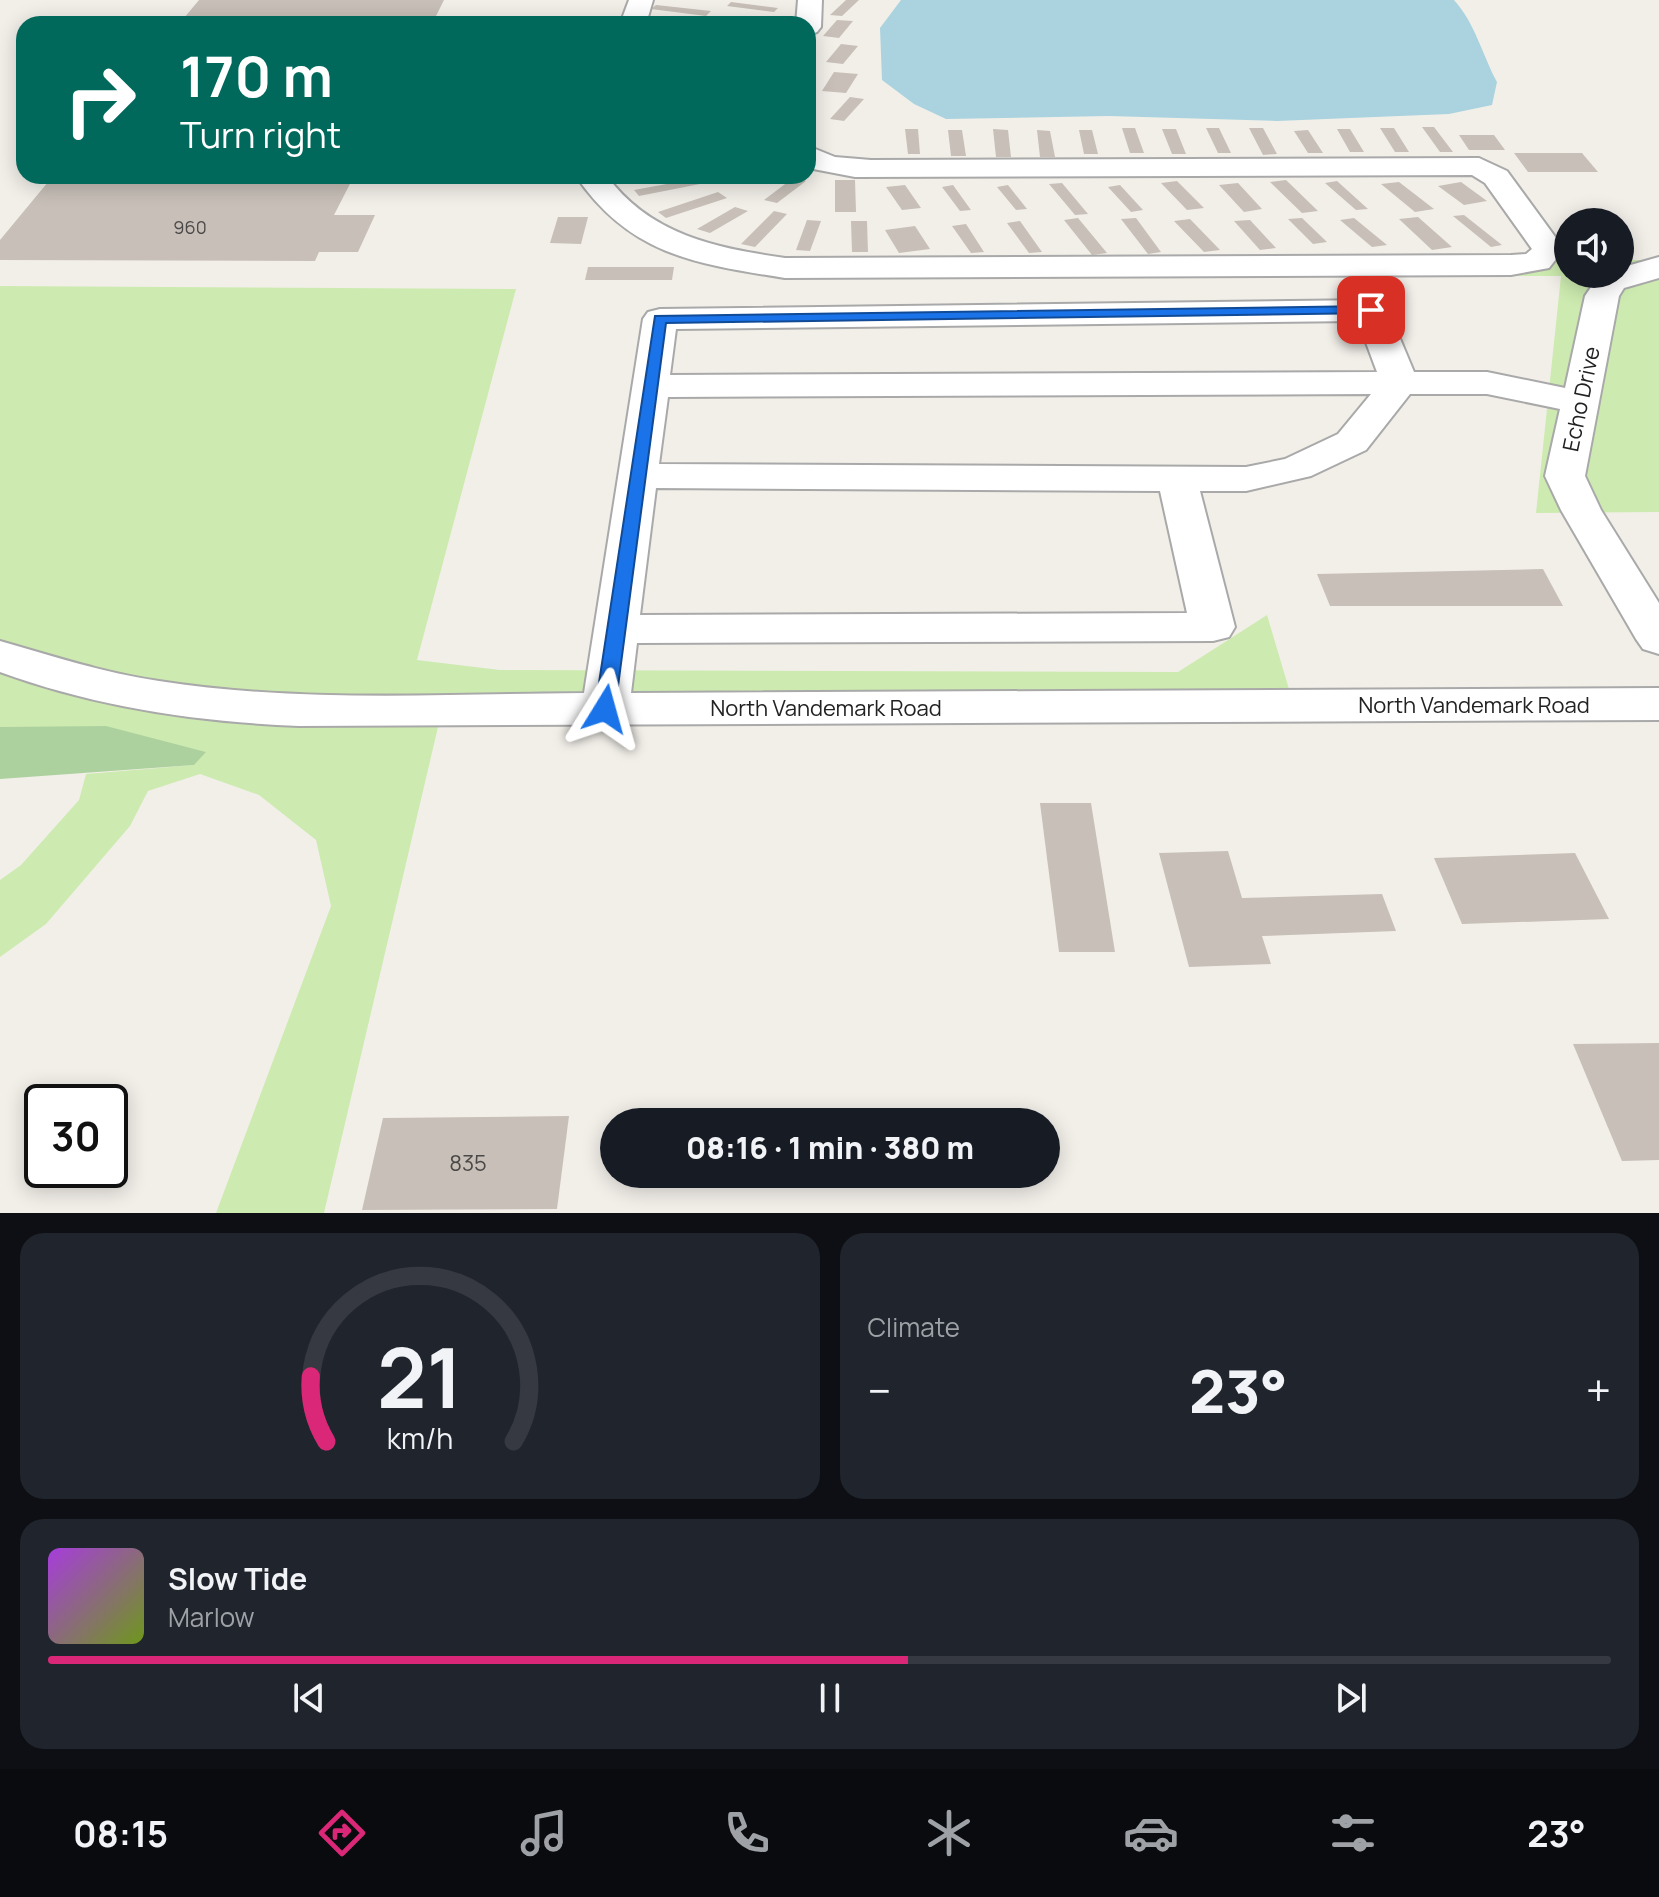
<!DOCTYPE html>
<meta charset="utf-8">
<style>
:root{--surface:#171b24;--page:#20242c;--text:#f1f3f6;--muted:#9ea1a6;--line:#363941;--accent:#db2777}
body{margin:0;font-family:Manrope,sans-serif;background:var(--page);color:var(--text);height:100vh;display:flex;flex-direction:column;font-size:30px;white-space:nowrap}
*{box-sizing:border-box;margin:0}
p{font-size:26px;color:var(--muted)}
.icon{flex:none;width:44px;height:44px;fill:none;stroke:currentColor;stroke-width:2;stroke-linecap:round;stroke-linejoin:round}
.map{position:relative;height:1213px;overflow:hidden}
.drawer{display:flex;flex-direction:column;gap:20px;padding:20px;background:#0d0f14;flex:1}
.drawer>*{flex:none}
.banner{position:absolute;left:16px;top:16px;width:800px;height:168px;border-radius:24px;box-shadow:0 4px 20px #0003;background:#00695c;color:#fff;overflow:hidden}
.buttons{position:absolute;left:1554px;top:208px;display:grid;gap:16px}
.buttons a{display:grid;place-items:center;width:80px;height:80px;border-radius:50%;background:var(--surface);box-shadow:0 4px 20px #0003;font-size:40px}
.speed{position:absolute;left:24px;top:1084px;display:flex;gap:16px;font-size:40px;font-weight:700;text-align:center}
.speed>*{display:grid;place-content:center;width:104px;height:104px;border-radius:50%;background:var(--surface);box-shadow:0 4px 20px #0003;line-height:1}
.speed .limit{border:4px solid #111;border-radius:12px;background:#fff;color:#111}
.pin{position:absolute;display:grid;place-items:center;width:68px;height:68px;color:#fff;margin:-34px;border-radius:16px;box-shadow:0 4px 12px #0006}
.me{position:absolute;width:88px;margin:-44px;rotate:8deg;stroke-linejoin:round;filter:drop-shadow(0 0 6px #0008)}
.turn{display:flex;align-items:center;gap:28px;height:168px;padding:0 32px;font-size:36px}
.turn .icon{width:104px;height:104px;stroke-width:2.5}
.turn b{display:block;font-size:56px;line-height:68px}
.big{font-size:60px;font-weight:800;line-height:1.1}
.drawer .widget{flex:1;display:flex;flex-direction:column;justify-content:center;gap:12px;min-width:0;padding:0 28px;border-radius:24px;background:var(--page)}
.drawer .dial{align-items:center;gap:0}
.dial svg{height:208px;overflow:visible;fill:none;stroke:var(--line);stroke-width:7;stroke-linecap:round;text-anchor:middle}
.dial text{fill:var(--text);stroke:none}
.song{display:flex;align-items:center;gap:24px}
.cover{width:96px;height:96px;border-radius:12px;background:linear-gradient(135deg,hsl(280 70% 55%),hsl(80 70% 35%))}
.played{height:8px;border-radius:4px;background:linear-gradient(90deg,var(--accent) 55%,var(--line) 55%)}
.keys{display:flex;justify-content:space-around;direction:ltr}
.heat{display:flex;justify-content:space-between;align-items:center;font-size:44px;direction:ltr}
.drawer .tiles{flex:1;display:grid;gap:20px;grid-template-columns:1fr 1fr}
.widget:last-child{grid-column:span 2}
.trip{position:absolute;left:600px;top:1108px;width:460px;height:80px;border-radius:40px;background:var(--surface);box-shadow:0 4px 20px #0003;font-weight:800;line-height:80px;text-align:center}
.tabs{display:flex;height:128px;justify-content:space-around;align-items:center;background:#090b0e;color:var(--muted)}
.tabs .icon{width:56px;height:56px}
.tabs .current{color:var(--accent)}
.tabs b{font-size:36px;color:var(--text)}
.map>svg:first-child{display:block}
</style>
<div class="map">
<svg width="1659" height="1213" viewBox="0 0 1659 1213">
<rect width="100%" height="100%" fill="#f2efe9"/>
<g fill="#cdebb0">
<path d="M 1544,259 L 1568,259 L 1568,274 L 1620,274 L 1620,260 L 1659,260 L 1659,512 L 1536,513 L 1561,276 L 1147,277 Z"/>
<path d="M 0,286 L 516,289 L 417,660 L 500,670 L 1178,672 L 1267,615 L 1294,706 L 442,710 L 324,1213 L 216,1213 L 331,906 L 316,840 L 259,795 L 200,774 L 148,791 L 130,826 L 46,924 L 0,957 L 0,880 L 21,865 L 79,800 L 86,774 L 194,765 L 205,752 L 106,727 L 0,727 Z"/>
</g>
<path fill="#add19e" d="M 106,726 L 206,752 L 194,765 L 0,779 L 0,727 Z"/>
<path fill="#aad3df" d="M 901,0 L 1454,0 C 1475,23 1482,54 1497,82 L 1492,105 L 1449,114 L 1277,121 L 1109,116 L 946,119 L 914,104 L 882,80 L 880,28 Z"/>
<g fill="#c7bfb8">
<path d="M 199,0 L 444,0 L 432,24 L 179,24 Z"/>
<path d="M 846,0 L 859,0 L 842,16 L 830,15 Z"/>
<path d="M 731,2 L 778,8 L 774,12 L 727,6 Z"/>
<path d="M 656,5 L 711,11 L 706,16 L 651,9 Z"/>
<path d="M 837,20 L 853,21 L 839,38 L 823,36 Z"/>
<path d="M 841,44 L 858,46 L 843,64 L 826,62 Z"/>
<path d="M 834,72 L 858,74 L 846,93 L 822,91 Z"/>
<path d="M 850,97 L 864,99 L 844,121 L 830,119 Z"/>
<path d="M 1422,127 L 1434,127 L 1453,152 L 1440,152 Z"/>
<path d="M 1122,128 L 1135,128 L 1144,153 L 1130,153 Z"/>
<path d="M 1206,128 L 1219,128 L 1231,153 L 1218,153 Z"/>
<path d="M 1249,128 L 1263,128 L 1277,154 L 1263,155 Z"/>
<path d="M 1380,128 L 1394,128 L 1409,152 L 1395,152 Z"/>
<path d="M 905,129 L 918,129 L 920,154 L 908,154 Z"/>
<path d="M 993,129 L 1008,130 L 1011,157 L 996,157 Z"/>
<path d="M 1162,129 L 1176,129 L 1186,154 L 1172,154 Z"/>
<path d="M 1337,129 L 1350,129 L 1364,152 L 1350,152 Z"/>
<path d="M 948,130 L 962,130 L 966,156 L 951,156 Z"/>
<path d="M 1037,130 L 1050,131 L 1055,157 L 1040,157 Z"/>
<path d="M 1079,130 L 1092,130 L 1098,154 L 1084,154 Z"/>
<path d="M 1308,130 L 1323,153 L 1308,153 L 1294,131 Z"/>
<path d="M 1459,135 L 1494,135 L 1505,150 L 1469,150 Z"/>
<path d="M 1514,153 L 1582,153 L 1598,172 L 1528,172 Z"/>
<path d="M 53,176 L 354,176 L 334,215 L 375,215 L 358,252 L 319,252 L 315,261 L 0,260 L 0,240 Z"/>
<path d="M 793,178 L 806,181 L 777,203 L 764,200 Z"/>
<path d="M 694,179 L 700,184 L 639,196 L 634,190 Z"/>
<path d="M 835,180 L 855,180 L 856,212 L 835,212 Z"/>
<path d="M 1286,180 L 1318,211 L 1302,213 L 1270,182 Z"/>
<path d="M 1177,181 L 1204,208 L 1187,210 L 1161,183 Z"/>
<path d="M 1337,181 L 1368,209 L 1356,210 L 1325,183 Z"/>
<path d="M 1399,182 L 1434,209 L 1415,212 L 1381,184 Z"/>
<path d="M 1461,182 L 1487,201 L 1464,205 L 1438,186 Z"/>
<path d="M 1062,183 L 1088,214 L 1075,215 L 1049,184 Z"/>
<path d="M 1238,183 L 1262,209 L 1244,212 L 1219,185 Z"/>
<path d="M 905,185 L 921,208 L 902,210 L 886,187 Z"/>
<path d="M 953,185 L 971,210 L 960,211 L 942,187 Z"/>
<path d="M 1008,185 L 1027,209 L 1016,210 L 997,187 Z"/>
<path d="M 1120,185 L 1143,210 L 1131,212 L 1108,187 Z"/>
<path d="M 718,192 L 727,198 L 666,218 L 658,212 Z"/>
<path d="M 735,207 L 748,211 L 710,233 L 697,229 Z"/>
<path d="M 774,211 L 787,214 L 755,247 L 741,244 Z"/>
<path d="M 1464,215 L 1502,245 L 1491,247 L 1453,216 Z"/>
<path d="M 558,217 L 588,217 L 581,244 L 550,243 Z"/>
<path d="M 1418,217 L 1452,247 L 1432,250 L 1399,219 Z"/>
<path d="M 1078,218 L 1107,253 L 1092,255 L 1064,220 Z"/>
<path d="M 1136,218 L 1161,252 L 1148,254 L 1121,219 Z"/>
<path d="M 1302,218 L 1327,242 L 1313,244 L 1288,219 Z"/>
<path d="M 1354,218 L 1387,245 L 1372,247 L 1340,220 Z"/>
<path d="M 1190,219 L 1220,250 L 1204,252 L 1174,221 Z"/>
<path d="M 807,220 L 821,221 L 810,251 L 796,250 Z"/>
<path d="M 1250,220 L 1276,248 L 1260,250 L 1234,221 Z"/>
<path d="M 851,221 L 867,221 L 868,252 L 852,252 Z"/>
<path d="M 1020,221 L 1042,252 L 1029,253 L 1007,223 Z"/>
<path d="M 966,224 L 984,252 L 971,253 L 952,226 Z"/>
<path d="M 915,226 L 930,249 L 899,253 L 885,230 Z"/>
<path d="M 588,267 L 674,267 L 672,280 L 585,280 Z"/>
<path d="M 1543,569 L 1563,606 L 1330,606 L 1317,574 Z"/>
<path d="M 1040,803 L 1091,803 L 1115,952 L 1059,952 Z"/>
<path d="M 1228,851 L 1242,898 L 1382,894 L 1396,931 L 1262,936 L 1271,964 L 1189,967 L 1159,853 Z"/>
<path d="M 1575,853 L 1609,919 L 1462,924 L 1434,858 Z"/>
<path d="M 1659,1043 L 1659,1160 L 1622,1161 L 1573,1044 Z"/>
<path d="M 569,1116 L 557,1209 L 362,1210 L 383,1118 Z"/>
</g>
<g fill="none" stroke-linecap="round" stroke-linejoin="round">
<g stroke="#a9a9a9" stroke-width="4">
<g id="minor">
<path d="M 629,0 L 653,0 L 646,24 L 620,24 Z"/>
<path d="M 798,0 L 822,0 L 821,27 L 817,32 L 808,35 L 808,24 L 796,24 Z"/>
<path d="M 808,146 L 835,157 L 871,160 L 1479,158 L 1507,171 L 1564,249 L 1549,268 L 1511,275 L 785,278 C 696,264 630,255 576,176 L 607,176 C 650,235 716,248 785,258 L 1511,255 L 1526,254 L 1532,249 L 1485,183 L 1472,175 L 855,177 L 808,168 Z"/>
<path d="M 1659,257 L 1659,278 L 1624,288 L 1619,296 L 1585,476 L 1601,510 L 1659,603 L 1659,654 L 1643,649 L 1636,639 L 1561,510 L 1545,476 L 1560,409 L 1487,394 L 1410,394 L 1366,450 L 1311,476 L 1246,491 L 1200,491 L 1235,627 L 1229,637 L 1213,641 L 637,643 L 631,693 L 1659,688 L 1659,720 L 299,726 C 198,722 96,707 0,672 L 0,641 C 53,656 104,673 159,681 C 299,703 443,694 584,693 L 643,319 L 648,312 L 660,309 L 1371,300 L 1383,303 L 1388,310 L 1414,372 L 1487,372 L 1565,388 L 1585,296 L 1600,274 L 1620,274 L 1620,268 ZM 1358,321 L 1377,372 L 670,375 L 676,329 ZM 1371,394 L 1338,434 L 1285,459 L 1246,467 L 659,464 L 668,397 ZM 656,488 L 1160,491 L 1187,613 L 640,615 Z"/>
</g>
</g>
<use href="#minor" fill="#fff" fill-rule="evenodd"/>
</g>
<path fill="#1a73e8" stroke="#114b97" stroke-width="2" d="M 1371,306 L 1376,307 L 1376,313 L 666,323 L 615,709 L 605,715 L 595,709 L 655,316 Z"/>
<g text-anchor="middle" dominant-baseline="central" stroke-width="8" stroke-linejoin="round" paint-order="stroke">
<g font-size="18" fill="#4b4948">
<text x="190" y="227">960</text>
</g>
<g font-size="22" fill="#222" stroke="#fff">
<text transform="translate(1581 399) rotate(-78)">Echo Drive</text>
<text x="1474" y="705">North Vandemark Road</text>
<text x="826" y="708">North Vandemark Road</text>
</g>
<g font-size="22" fill="#4b4948">
<text x="468" y="1163">835</text>
</g>
</g>
</svg>
<div class="buttons">
<a><svg class="icon" aria-label="sound" viewBox="0 0 24 24"><path d="M4 9h4l5-4v14l-5-4H4zM17 9q2 3 0 6"/></svg></a>
</div>
<div class="speed"><div class="limit">30</div></div>
<div class="pin" style="left:1371px;top:310px;background:#d93025"><svg class="icon" aria-label="arrive" viewBox="0 0 24 24"><path d="M6 21V4h12l-3 4 3 4H6"/></svg></div>
<svg class="me" style="left:605px;top:709px" viewBox="-20 -20 40 40"><path d="M0-17L14 15 0 8-14 15z" fill="#1a73e8" stroke="#fff" stroke-width="4"/></svg>
<div class="trip">08:16 · 1 min · 380 m</div>
<div class="banner">
<div class="turn"><svg class="icon" aria-label="right" viewBox="0 0 24 24"><path d="M7 20v-9h11M14 6l5 5-5 5"/></svg><div><b>170 m</b>Turn right</div></div>
</div>
</div>
<section class="drawer">
<div class="tiles">
<div class="widget dial"><svg viewBox="0 0 100 80">
<path d="M14 69A42 42 0 1 1 86 69"/>
<path d="M14 69A42 42 0 0 1 8 44" stroke="#db2777"/>
<text x="50" y="56" font-size="32" font-weight="700">21</text>
<text x="50" y="72" font-size="11">km/h</text>
</svg></div>
<div class="widget"><p>Climate</p>
<div class="heat"><a>−</a><b class="big">23°</b><a>+</a></div>
</div>
<div class="widget">
<div class="song"><i class="cover"></i><div><b>Slow Tide</b><p>Marlow</p></div></div>
<div class="played"></div>
<div class="keys"><svg class="icon" aria-label="previous" viewBox="0 0 24 24"><path d="M18 5L8 12l10 7zM5 5v14"/></svg><svg class="icon" aria-label="pause" viewBox="0 0 24 24"><path d="M8 5v14M16 5v14"/></svg><svg class="icon" aria-label="next" viewBox="0 0 24 24"><path d="M6 5l10 7-10 7zM19 5v14"/></svg></div>
</div>
</div>
</section>
<nav class="tabs">
<b>08:15</b>
<svg class="icon current" aria-label="directions" viewBox="0 0 24 24"><path d="M12 3l9 9-9 9-9-9zM9 14v-3h6M13 9l2 2-2 2"/></svg>
<svg class="icon" aria-label="music" viewBox="0 0 24 24"><path d="M9 18V5l10-2v13"/><circle cx="6" cy="18" r="3"/><circle cx="16" cy="16" r="3"/></svg>
<svg class="icon" aria-label="phone" viewBox="0 0 24 24"><path d="M5 4h4l2 5-3 2q2 4 5 5l2-3 5 2v4C11 20 4 13 5 4z"/></svg>
<svg class="icon" aria-label="climate" viewBox="0 0 24 24"><path d="M12 3v18M4 7l16 10M4 17L20 7"/></svg>
<svg class="icon" aria-label="car" viewBox="0 0 24 24"><path d="M5 17H2v-5l4-1 3-4h7l3 4 3 1v5h-3M9 17h6M6 11h13"/><circle cx="7" cy="17" r="2"/><circle cx="17" cy="17" r="2"/></svg>
<svg class="icon" aria-label="filters" viewBox="0 0 24 24"><path d="M4 7h16M4 17h16"/><circle cx="9" cy="7" r="2"/><circle cx="15" cy="17" r="2"/></svg>
<b>23°</b>
</nav>
